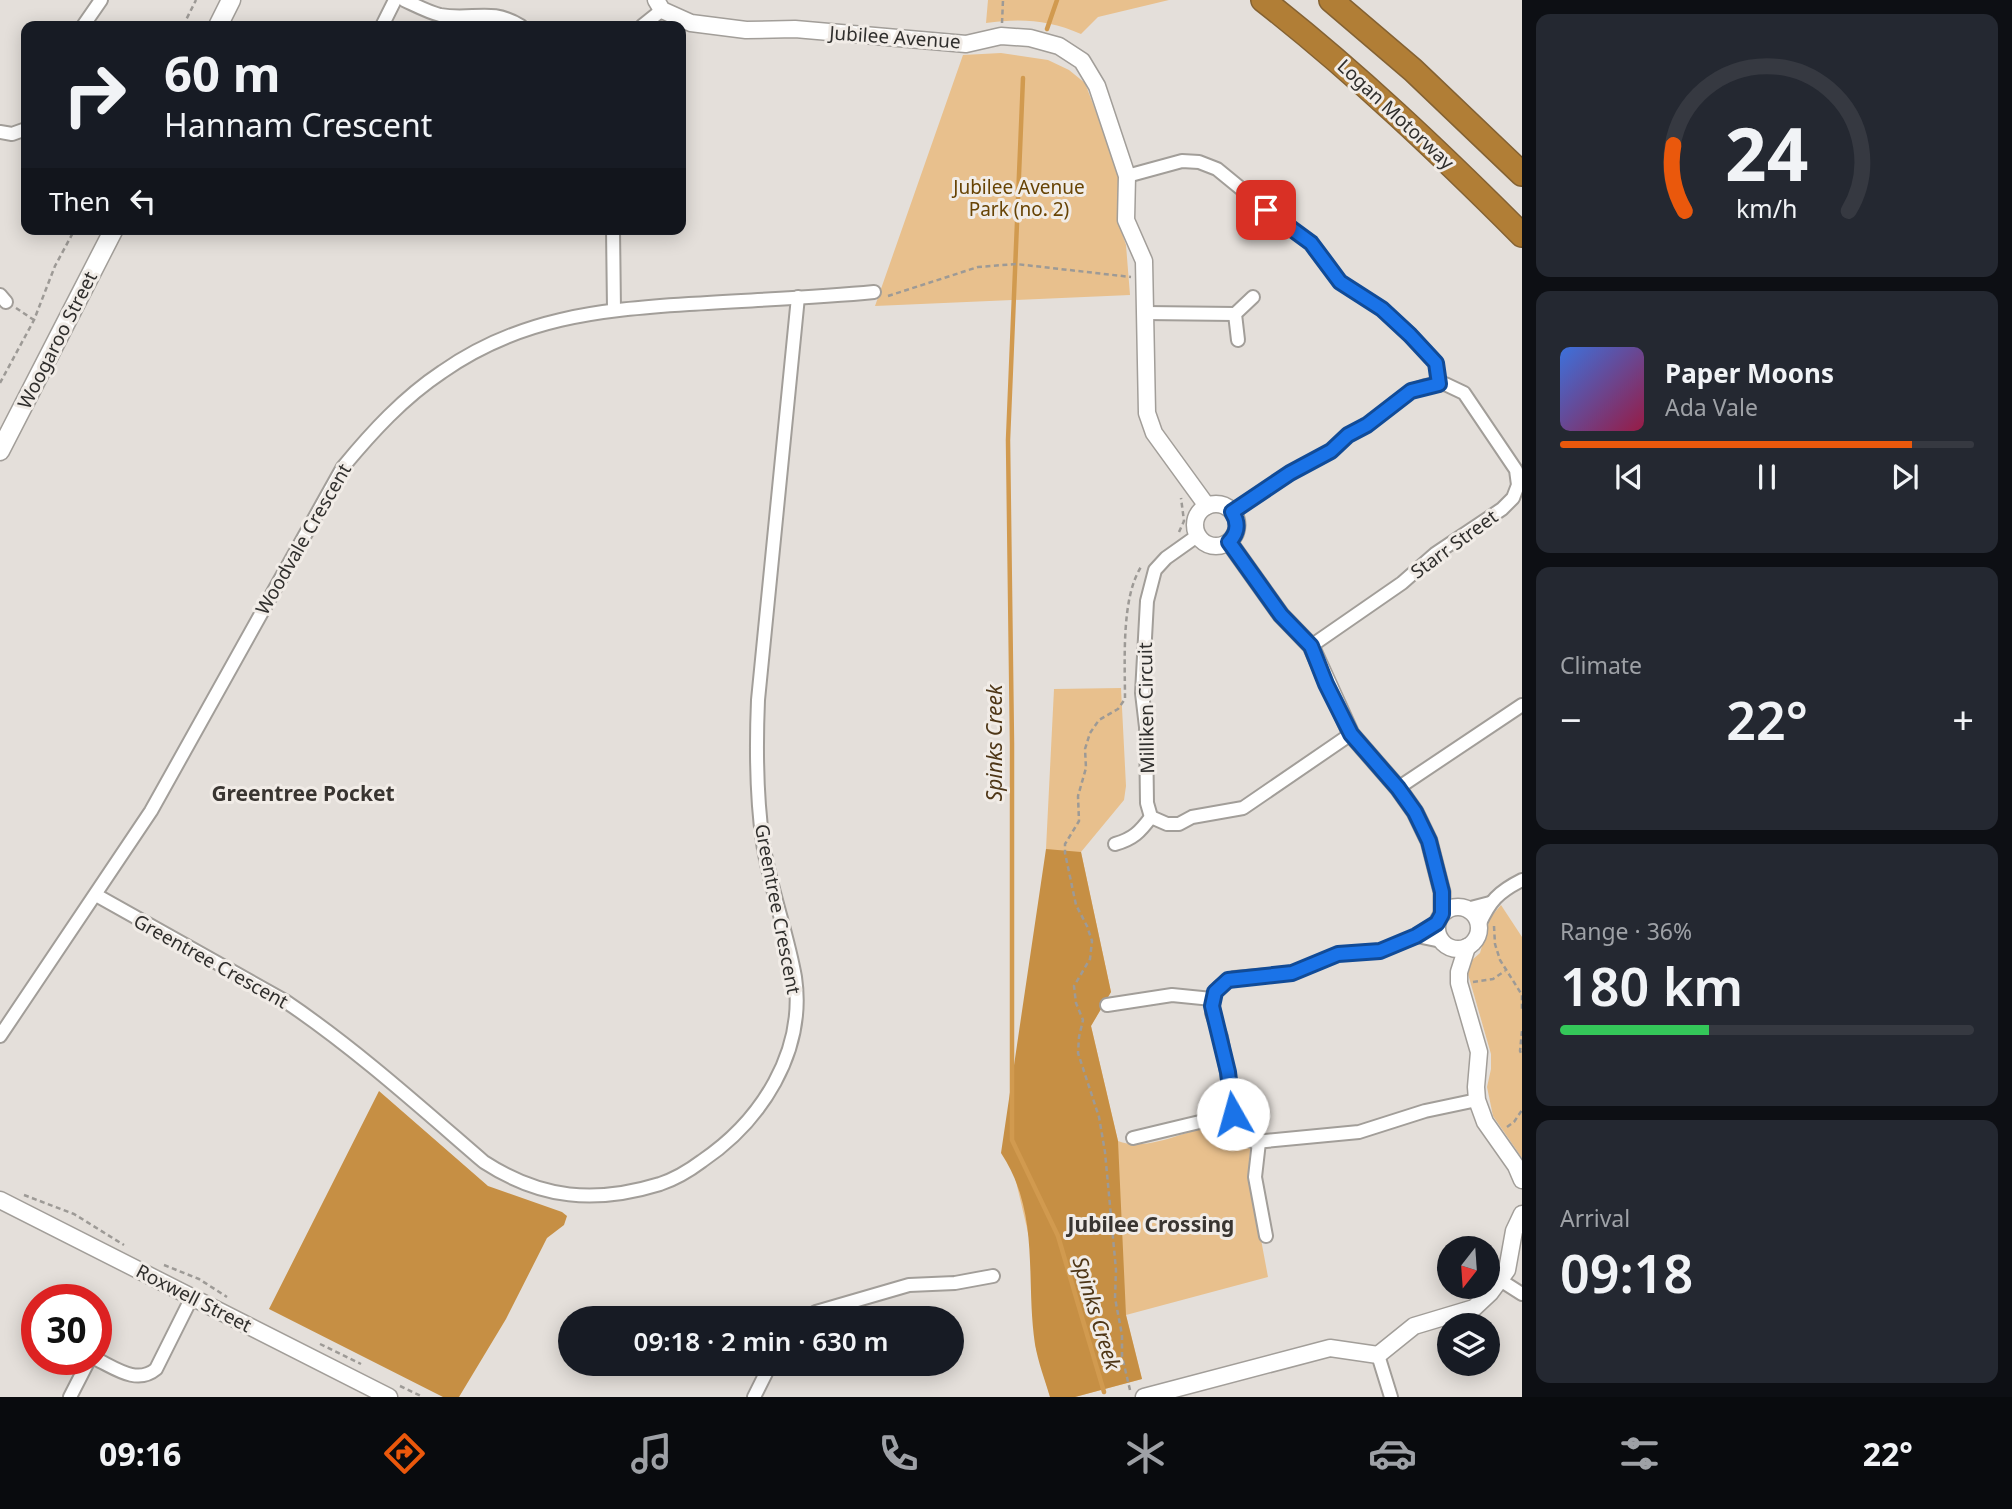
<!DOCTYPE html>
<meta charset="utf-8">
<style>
:root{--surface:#171b24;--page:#242831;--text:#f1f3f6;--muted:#9ea1a6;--line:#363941;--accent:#ea580c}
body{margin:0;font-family:"Noto Sans",sans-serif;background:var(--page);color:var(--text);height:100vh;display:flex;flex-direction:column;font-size:26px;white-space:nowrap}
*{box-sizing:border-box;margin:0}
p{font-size:23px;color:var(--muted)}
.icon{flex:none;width:38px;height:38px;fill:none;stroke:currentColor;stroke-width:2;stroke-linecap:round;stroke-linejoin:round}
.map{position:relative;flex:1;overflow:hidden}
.side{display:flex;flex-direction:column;gap:14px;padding:14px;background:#0d0f14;width:490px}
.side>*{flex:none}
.hud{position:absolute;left:21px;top:21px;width:665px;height:214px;border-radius:14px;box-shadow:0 4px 18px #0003;background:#171b24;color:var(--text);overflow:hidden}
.needle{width:46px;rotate:197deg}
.fabs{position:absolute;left:1437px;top:1236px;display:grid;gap:14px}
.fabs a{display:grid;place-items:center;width:63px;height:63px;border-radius:50%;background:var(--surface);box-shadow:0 4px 18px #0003;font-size:35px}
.speed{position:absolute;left:21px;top:1284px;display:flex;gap:14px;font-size:35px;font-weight:700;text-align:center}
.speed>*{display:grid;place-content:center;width:91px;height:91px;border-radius:50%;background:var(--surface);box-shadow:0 4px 18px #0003;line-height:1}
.speed .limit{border:10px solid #d22;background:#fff;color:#111}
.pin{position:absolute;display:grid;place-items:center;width:60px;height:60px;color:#fff;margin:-30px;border-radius:14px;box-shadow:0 4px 10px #0006}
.me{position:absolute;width:77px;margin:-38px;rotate:353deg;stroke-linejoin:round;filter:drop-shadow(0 0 5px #0008)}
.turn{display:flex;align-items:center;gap:24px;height:147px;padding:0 28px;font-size:32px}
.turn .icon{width:91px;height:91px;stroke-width:2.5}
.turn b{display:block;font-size:49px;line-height:60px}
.then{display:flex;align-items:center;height:66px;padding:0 28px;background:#0003;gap:14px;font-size:26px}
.big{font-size:52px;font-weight:600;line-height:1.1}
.side .widget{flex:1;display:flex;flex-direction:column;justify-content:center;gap:10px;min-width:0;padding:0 24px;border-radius:14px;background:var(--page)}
.side .dial{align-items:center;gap:0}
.dial svg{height:182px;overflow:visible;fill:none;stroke:var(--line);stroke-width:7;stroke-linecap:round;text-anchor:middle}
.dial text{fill:var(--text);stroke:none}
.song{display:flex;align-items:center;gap:21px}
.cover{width:84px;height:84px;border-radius:10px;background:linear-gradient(135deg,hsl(220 70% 55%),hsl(340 70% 35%))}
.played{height:7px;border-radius:4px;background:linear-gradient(90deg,var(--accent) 85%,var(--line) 85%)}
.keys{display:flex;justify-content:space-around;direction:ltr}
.heat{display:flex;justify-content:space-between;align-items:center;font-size:38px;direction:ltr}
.charge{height:10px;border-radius:5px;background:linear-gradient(90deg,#34c759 36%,var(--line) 0)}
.trip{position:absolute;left:558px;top:1306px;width:406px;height:70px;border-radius:35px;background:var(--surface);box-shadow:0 4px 18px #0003;font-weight:600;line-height:70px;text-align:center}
.menu{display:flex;height:112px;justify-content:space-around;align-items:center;background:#090b0e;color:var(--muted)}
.menu .icon{width:49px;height:49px}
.menu .current{color:var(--accent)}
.menu b{font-size:32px;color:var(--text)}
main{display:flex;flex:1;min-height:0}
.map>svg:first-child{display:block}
</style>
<main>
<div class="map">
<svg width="1522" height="1397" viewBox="0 0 1522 1397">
<rect width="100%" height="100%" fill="#e4dfda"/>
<g fill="#e8c08d">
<path d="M 988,0 L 1169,0 L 1098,17 L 1081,34 C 1049,20 1021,18 986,23 Z"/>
<path d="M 1001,53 L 1048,60 L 1069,70 L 1085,83 L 1120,175 L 1119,224 L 1126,245 L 1130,295 L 875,306 L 963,55 Z"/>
<path d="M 1121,688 L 1126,786 L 1124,800 L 1081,852 L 1111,992 L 1091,1026 L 1118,1141 C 1155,1155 1205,1117 1228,1128 L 1237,1140 L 1250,1149 L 1249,1175 L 1268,1277 L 1126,1315 L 1142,1379 L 1075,1397 L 1050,1397 L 1035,1345 L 1030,1241 L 1014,1173 L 1039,1168 L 1046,849 L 1054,689 Z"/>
<path d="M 1501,905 L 1522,937 L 1522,1158 L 1493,1116 L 1487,1087 L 1491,1069 L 1491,1054 L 1468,974 L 1471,961 L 1480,953 L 1490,918 Z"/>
</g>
<g fill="#c68f44">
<path d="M 1046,849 L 1081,852 L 1111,992 L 1091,1026 L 1118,1141 L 1126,1315 L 1142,1379 L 1075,1397 L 1050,1397 C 1045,1380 1038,1362 1035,1344 C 1025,1278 1041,1214 1001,1153 Z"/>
<path d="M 379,1091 L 488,1186 L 562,1212 L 567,1216 L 564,1225 L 547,1238 L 506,1319 L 459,1397 L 443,1397 L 269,1309 Z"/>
</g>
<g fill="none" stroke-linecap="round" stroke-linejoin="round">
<g stroke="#d19a4f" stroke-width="4.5">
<path d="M 1047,29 L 1057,0"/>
<path d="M 1023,78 L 1008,440 L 1012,743 L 1012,1140 L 1058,1236 L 1104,1392"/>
</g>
<g stroke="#a29e99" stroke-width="16">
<g id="minor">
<path d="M 404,0 C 415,5 428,12 440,15 C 473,21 490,7 521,26"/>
<path d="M 83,26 L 101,0"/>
<path d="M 382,26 L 395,0"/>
<path d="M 642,26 L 662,10"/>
<path d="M 0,132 L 12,134 L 26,129"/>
<path d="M 1127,176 L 1182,161 L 1199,162 L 1217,169 L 1283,223 L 1311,243 L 1340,282 L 1382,309 L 1411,335 L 1436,363 L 1439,384"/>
<path d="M 613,229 L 614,309"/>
<path d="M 0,295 L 6,302"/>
<path d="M 1145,313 L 1235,314"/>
<path d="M 1238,340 L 1235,314 L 1253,297"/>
<path d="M 1232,512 L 1290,473 L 1331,451 L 1348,435 L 1367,425 L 1411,391 L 1425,386 L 1445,384 L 1464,393 L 1516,470 L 1518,485 L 1513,498 L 1502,509 L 1435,554 L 1402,583 L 1311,646"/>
<path d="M 1197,536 L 1166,558 L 1155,570 L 1147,601 L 1142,693 L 1146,727 L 1147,803 L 1151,817 L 1167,824 L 1179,824 L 1192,817 L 1243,808 L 1351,734"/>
<path d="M 1398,788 L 1522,705"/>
<path d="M 1115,844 C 1133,839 1140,832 1151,817"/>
<path d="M 96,895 L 285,1001 C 356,1049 419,1106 484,1162 C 541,1199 595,1204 660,1184 C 675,1179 690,1170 702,1161 C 761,1121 806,1052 795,977 C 787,932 770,888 763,843 C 756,795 756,748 758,700 L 798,297"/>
<path d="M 1467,909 L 1490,903"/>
<path d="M 1437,923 L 1417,936 L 1380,951 L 1338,954 L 1292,973 L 1234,978 L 1219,987 L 1212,999 L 1212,1013 L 1221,1037 L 1236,1127 L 1243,1138 L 1255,1142 L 1359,1132 L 1425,1111 L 1477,1100"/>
<path d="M 1479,925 C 1490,901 1498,892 1522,880"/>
<path d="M 1417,936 L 1441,941"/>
<path d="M 1107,1005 L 1172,995 L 1212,999"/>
<path d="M 0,1036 L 151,811 L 343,467 C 372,432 403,398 442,372 C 519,318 598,310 689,304 C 750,300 813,298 874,292"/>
<path d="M 1133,1138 L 1233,1114"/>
<path d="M 1259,1142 L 1255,1177 L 1266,1236"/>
<path d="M 1500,1280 L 1522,1294"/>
<path d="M 807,1318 L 816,1312 L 909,1285 L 955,1283 L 993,1276"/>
<path d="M 1378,1355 L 1391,1397"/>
<path d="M 96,1359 C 115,1368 137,1385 156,1369 L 192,1297"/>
<path d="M 70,1397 L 89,1360"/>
<path d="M 754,1397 L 771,1363"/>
</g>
</g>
<g stroke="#a29e99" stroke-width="19">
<g id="tertiary">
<path d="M 656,0 L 662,10 L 691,23 L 746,30 L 795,29 L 966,44 L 1001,36 L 1030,38 L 1059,46 L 1082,61 L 1097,86 L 1127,176 L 1126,220 L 1144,261 L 1147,413 L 1154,433 L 1207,506"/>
<circle cx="1216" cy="525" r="21"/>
<path d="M 1229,542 L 1281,615 L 1311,646 L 1351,734 L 1398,788 L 1415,812 L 1429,841 L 1442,892 L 1442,914"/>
<circle cx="1458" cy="928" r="21"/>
<path d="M 1467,947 L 1459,972 L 1459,983 L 1479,1052 L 1476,1087 L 1477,1100 L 1485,1122 L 1516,1166 L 1522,1180"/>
<path d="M 0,1200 L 389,1397"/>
<path d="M 1144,1397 L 1330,1348 L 1378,1355 L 1414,1326 L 1474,1308 L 1490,1293 L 1507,1270 L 1514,1231 L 1522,1214"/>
</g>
</g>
<g stroke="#a29e99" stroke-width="21">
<g id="secondary">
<path d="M 218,26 L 231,0"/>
<path d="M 0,451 L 114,229"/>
</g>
</g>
<g stroke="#846233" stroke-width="26">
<g id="motorway">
<path d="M 1263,0 C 1355,72 1440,153 1522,235"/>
<path d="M 1331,0 L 1413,70 L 1522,174"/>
</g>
</g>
<g stroke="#9d9a96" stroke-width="2.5" stroke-dasharray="5 3.5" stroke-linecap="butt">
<path d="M 1002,23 L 1003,0"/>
<path d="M 183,26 L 196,0"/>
<path d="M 888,296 L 978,267 L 1016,264 L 1131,277"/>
<path d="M 16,308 L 34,320"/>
<path d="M 0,383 L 34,320 L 55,266 L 75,229"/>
<path d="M 1179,532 L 1184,521 L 1181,498"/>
<path d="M 1494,926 L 1495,944 L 1500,960 L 1522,995 L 1522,1012"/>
<path d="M 1473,982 L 1493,979 L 1505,971"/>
<path d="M 1522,1031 L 1520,1051 L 1522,1055"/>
<path d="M 1507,1127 L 1514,1122 L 1522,1110"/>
<path d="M 24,1195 L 74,1214 L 124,1245"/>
<path d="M 164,1265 L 199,1279 L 227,1297"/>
<path d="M 320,1344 L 361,1364"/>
<path d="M 400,1386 L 423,1397"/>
<path d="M 1130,1390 L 1122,1356 L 1122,1335 L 1115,1298 L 1116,1270 L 1105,1152 L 1099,1117 L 1078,1053 L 1079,1037 L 1083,1020 L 1076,1003 L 1074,986 L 1090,959 L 1092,941 L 1087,926 L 1076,905 L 1065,853 L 1065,844 L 1079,821 L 1078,796 L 1086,768 L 1085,749 L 1090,733 L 1099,720 L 1118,709 L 1125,699 C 1125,662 1121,598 1141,567"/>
</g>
<use href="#minor" stroke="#fff" stroke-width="12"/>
<use href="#tertiary" stroke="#fff" stroke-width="16"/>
<use href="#secondary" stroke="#fff" stroke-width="18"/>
<use href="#motorway" stroke="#b17e36" stroke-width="23"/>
</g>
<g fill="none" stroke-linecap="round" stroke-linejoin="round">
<g stroke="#114b97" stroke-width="18">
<path id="route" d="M 1233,1114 L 1228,1072 L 1212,1006 L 1215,992 L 1228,980 L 1292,973 L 1338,954 L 1380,951 L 1416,936 L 1437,923 L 1442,914 L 1442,892 L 1429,841 L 1415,812 L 1398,788 L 1351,734 L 1326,684 L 1311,646 L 1281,615 L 1229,542 C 1238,533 1239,523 1232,512 L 1290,473 L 1331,451 L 1348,435 L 1367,425 L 1411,391 L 1439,384 L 1436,363 L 1410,335 L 1382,309 L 1340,282 L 1311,243 L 1266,210"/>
</g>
<use href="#route" stroke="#1a73e8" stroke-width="12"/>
</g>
<g text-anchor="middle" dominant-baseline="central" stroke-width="6" stroke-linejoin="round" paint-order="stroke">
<g font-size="19" fill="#302f2d" stroke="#f1ece7">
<text transform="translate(895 37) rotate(4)">Jubilee Avenue</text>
<text transform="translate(1396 114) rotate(43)">Logan Motorway</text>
<text transform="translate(57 340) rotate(-63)">Woogaroo Street</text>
<text transform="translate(303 539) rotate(-60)">Woodvale Crescent</text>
<text transform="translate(1454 544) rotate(-36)">Starr Street</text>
<text transform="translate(1146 708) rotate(-91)">Milliken Circuit</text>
<text transform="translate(778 909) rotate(79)">Greentree Crescent</text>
<text transform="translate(211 961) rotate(29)">Greentree Crescent</text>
<text transform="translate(194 1298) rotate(27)">Roxwell Street</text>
</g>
<g font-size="19" fill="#674304" stroke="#f1ece7">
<text x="1019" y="187">Jubilee Avenue<tspan x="1019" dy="22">Park (no. 2)</tspan></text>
</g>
<g font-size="21" font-style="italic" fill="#4e3616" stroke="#f1ece7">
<text transform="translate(994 743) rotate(-90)">Spinks Creek</text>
<text transform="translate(1097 1313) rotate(73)">Spinks Creek</text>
</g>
<g font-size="21" font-weight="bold" fill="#393531" stroke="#f1ece7">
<text x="303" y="793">Greentree Pocket</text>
<text x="1151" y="1224">Jubilee Crossing</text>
</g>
</g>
</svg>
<div class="fabs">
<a><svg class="needle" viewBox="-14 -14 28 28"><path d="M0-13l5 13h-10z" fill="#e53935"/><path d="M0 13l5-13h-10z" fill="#9ea1a6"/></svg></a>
<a><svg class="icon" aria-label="layers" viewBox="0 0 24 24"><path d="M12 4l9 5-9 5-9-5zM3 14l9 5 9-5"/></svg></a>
</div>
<div class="speed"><div class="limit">30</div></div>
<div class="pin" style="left:1266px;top:210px;background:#d93025"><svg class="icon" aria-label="arrive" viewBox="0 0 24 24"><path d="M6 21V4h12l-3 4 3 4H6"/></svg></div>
<svg class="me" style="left:1233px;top:1114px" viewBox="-20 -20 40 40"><circle r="19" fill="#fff"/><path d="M0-13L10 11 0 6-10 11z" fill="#1a73e8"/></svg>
<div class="trip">09:18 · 2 min · 630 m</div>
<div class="hud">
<div class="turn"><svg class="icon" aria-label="right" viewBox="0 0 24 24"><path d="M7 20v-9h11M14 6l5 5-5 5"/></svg><div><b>60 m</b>Hannam Crescent</div></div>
<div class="then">Then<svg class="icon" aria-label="left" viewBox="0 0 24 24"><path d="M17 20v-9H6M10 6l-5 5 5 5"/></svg></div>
</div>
</div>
<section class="side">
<div class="widget dial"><svg viewBox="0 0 100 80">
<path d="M14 69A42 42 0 1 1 86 69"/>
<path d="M14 69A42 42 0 0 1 9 40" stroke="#ea580c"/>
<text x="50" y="56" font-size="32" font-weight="700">24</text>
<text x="50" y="72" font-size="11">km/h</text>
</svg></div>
<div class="widget">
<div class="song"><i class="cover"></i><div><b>Paper Moons</b><p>Ada Vale</p></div></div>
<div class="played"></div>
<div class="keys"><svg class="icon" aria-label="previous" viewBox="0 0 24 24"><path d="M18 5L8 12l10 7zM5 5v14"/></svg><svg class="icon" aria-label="pause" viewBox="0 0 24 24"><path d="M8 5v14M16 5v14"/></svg><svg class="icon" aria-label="next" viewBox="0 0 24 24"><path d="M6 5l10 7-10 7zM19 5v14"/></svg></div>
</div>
<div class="widget"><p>Climate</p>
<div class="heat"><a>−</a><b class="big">22°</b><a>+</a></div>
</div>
<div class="widget"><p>Range · 36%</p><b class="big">180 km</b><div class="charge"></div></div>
<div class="widget"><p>Arrival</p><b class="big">09:18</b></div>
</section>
</main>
<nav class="menu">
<b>09:16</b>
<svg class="icon current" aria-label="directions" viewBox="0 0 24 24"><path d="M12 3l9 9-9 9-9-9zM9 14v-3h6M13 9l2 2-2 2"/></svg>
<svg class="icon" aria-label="music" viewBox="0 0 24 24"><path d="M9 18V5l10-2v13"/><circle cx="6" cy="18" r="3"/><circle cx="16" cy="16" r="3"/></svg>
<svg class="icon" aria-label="phone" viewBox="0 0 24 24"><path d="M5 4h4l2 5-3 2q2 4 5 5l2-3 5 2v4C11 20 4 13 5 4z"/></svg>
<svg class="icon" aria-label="climate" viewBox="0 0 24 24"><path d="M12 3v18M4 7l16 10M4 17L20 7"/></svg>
<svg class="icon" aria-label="car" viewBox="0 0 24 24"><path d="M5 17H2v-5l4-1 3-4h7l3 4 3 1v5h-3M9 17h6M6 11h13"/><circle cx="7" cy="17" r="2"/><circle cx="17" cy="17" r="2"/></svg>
<svg class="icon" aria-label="filters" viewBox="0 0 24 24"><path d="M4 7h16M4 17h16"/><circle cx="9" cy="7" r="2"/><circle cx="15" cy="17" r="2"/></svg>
<b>22°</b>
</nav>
